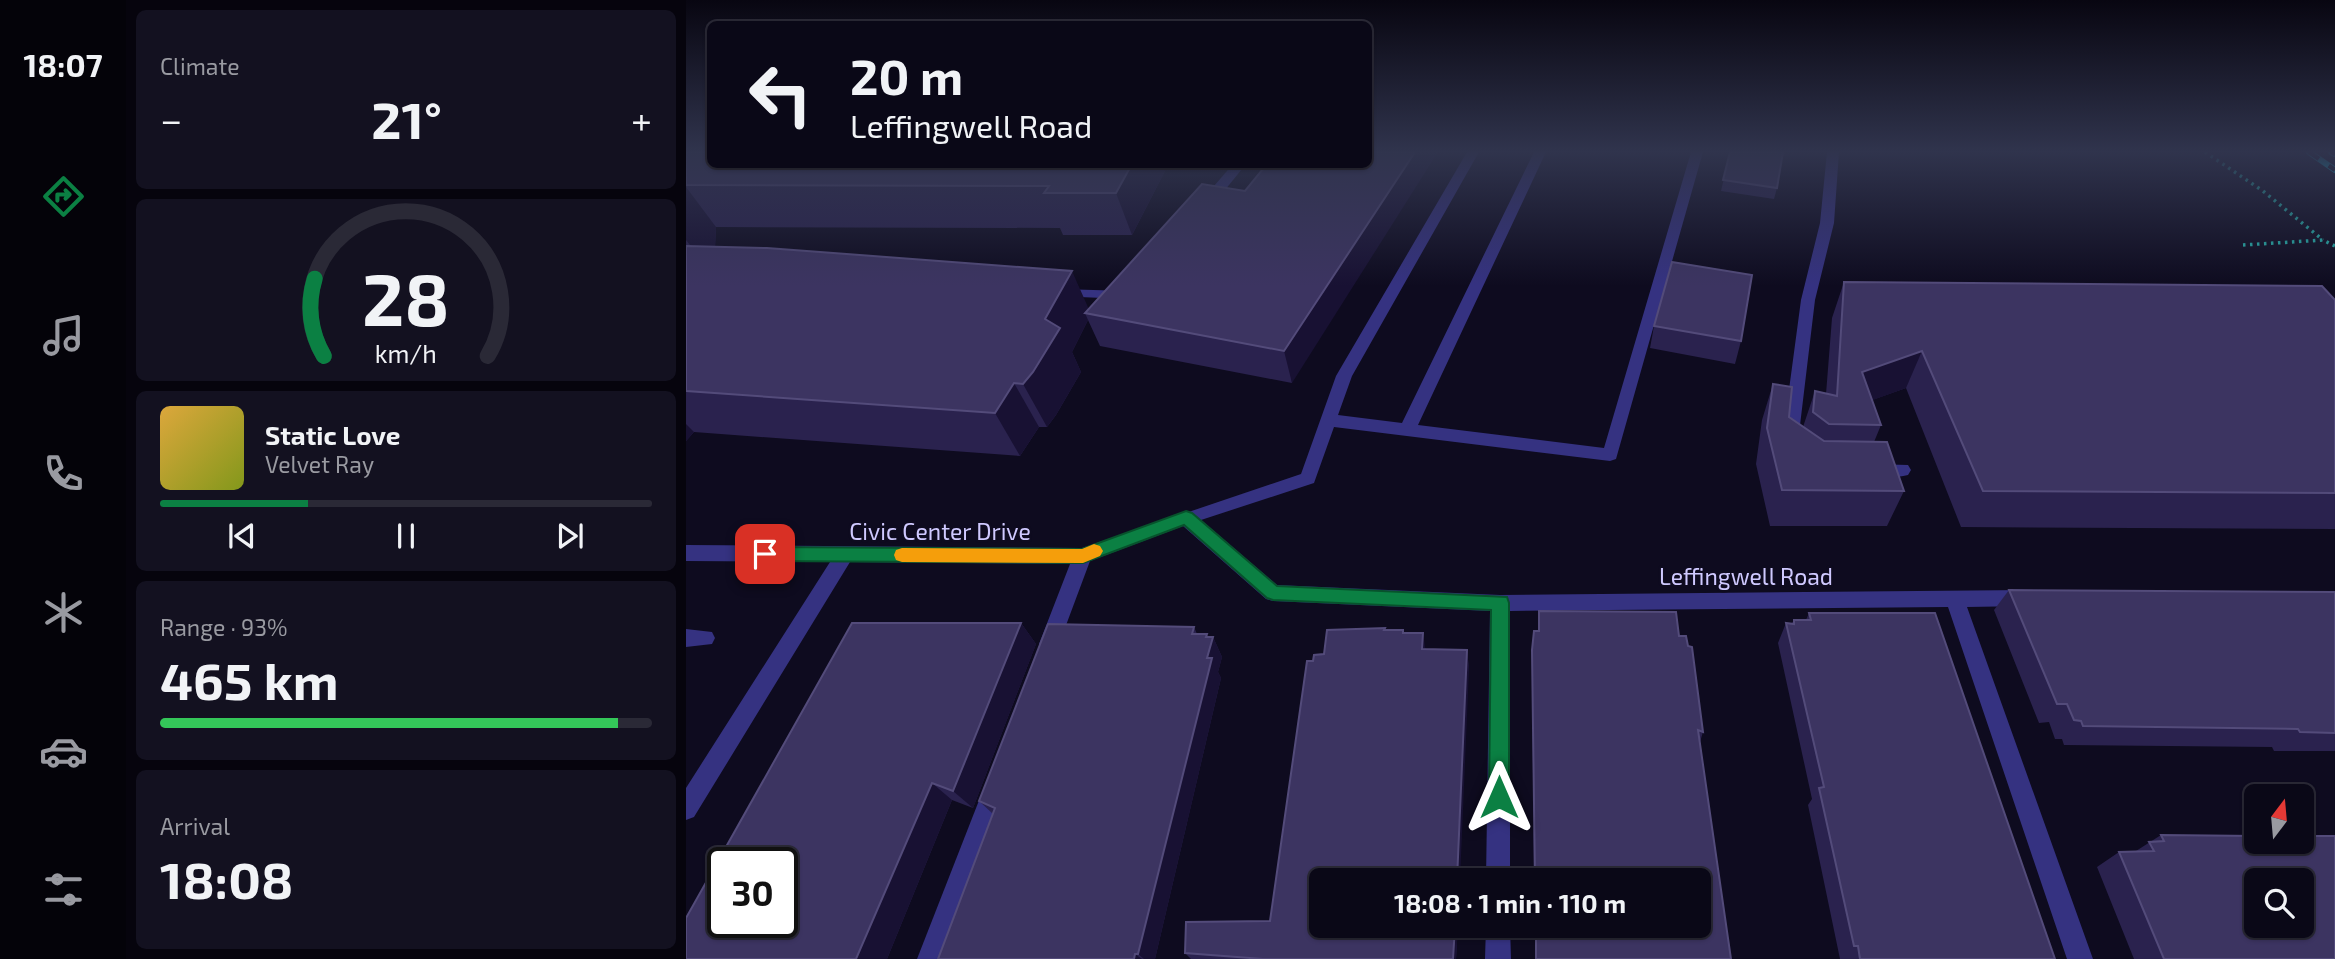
<!DOCTYPE html>
<meta charset="utf-8">
<style>
:root{--surface:#0a0817;--page:#131120;--text:#f1f3f6;--muted:#999aa1;--line:#2a2936;--accent:#0b8043}
body{margin:0;font-family:"Exo 2",sans-serif;background:var(--page);color:var(--text);height:100vh;display:flex;flex-direction:column;font-size:26px;white-space:nowrap}
*{box-sizing:border-box;margin:0}
p{font-size:23px;color:var(--muted)}
.icon{flex:none;width:38px;height:38px;fill:none;stroke:currentColor;stroke-width:2;stroke-linecap:round;stroke-linejoin:round}
.map{position:relative;flex:1;overflow:hidden}
.panel{display:flex;flex-direction:column;gap:10px;padding:10px;background:#06040d;width:560px}
.panel>*{flex:none}
.top-card{position:absolute;left:21px;top:21px;width:665px;height:147px;border-radius:10px;box-shadow:0 2px 5px #0004,0 0 0 2px var(--line);background:#0a0817;color:var(--text);overflow:hidden}
.needle{width:46px;rotate:16deg}
.tools{position:absolute;left:1558px;top:784px;display:grid;gap:14px}
.tools a{display:grid;place-items:center;width:70px;height:70px;border-radius:10px;background:var(--surface);box-shadow:0 2px 5px #0004,0 0 0 2px var(--line);font-size:35px}
.speed{position:absolute;left:21px;top:847px;display:flex;gap:14px;font-size:35px;font-weight:700;text-align:center}
.speed>*{display:grid;place-content:center;width:91px;height:91px;border-radius:50%;background:var(--surface);box-shadow:0 2px 5px #0004,0 0 0 2px var(--line);line-height:1}
.speed .limit{border:4px solid #111;border-radius:10px;background:#fff;color:#111}
.pin{position:absolute;display:grid;place-items:center;width:60px;height:60px;color:#fff;margin:-30px;border-radius:14px;box-shadow:0 4px 10px #0006}
.me{position:absolute;width:77px;margin:-38px;rotate:0deg;stroke-linejoin:round;filter:drop-shadow(0 0 5px #0008)}
.turn{display:flex;align-items:center;gap:24px;height:147px;padding:0 28px;font-size:32px}
.turn .icon{width:91px;height:91px;stroke-width:2.5}
.turn b{display:block;font-size:49px;line-height:60px}
.big{font-size:52px;font-weight:700;line-height:1.1}
.panel .widget{flex:1;display:flex;flex-direction:column;justify-content:center;gap:10px;min-width:0;padding:0 24px;border-radius:10px;background:var(--page)}
.panel .dial{align-items:center;gap:0}
.dial svg{height:182px;overflow:visible;fill:none;stroke:var(--line);stroke-width:7;stroke-linecap:round;text-anchor:middle}
.dial text{fill:var(--text);stroke:none}
.song{display:flex;align-items:center;gap:21px}
.cover{width:84px;height:84px;border-radius:10px;background:linear-gradient(135deg,hsl(40 70% 55%),hsl(70 70% 35%))}
.played{height:7px;border-radius:4px;background:linear-gradient(90deg,var(--accent) 30%,var(--line) 30%)}
.keys{display:flex;justify-content:space-around;direction:ltr}
.heat{display:flex;justify-content:space-between;align-items:center;font-size:38px;direction:ltr}
.charge{height:10px;border-radius:5px;background:linear-gradient(90deg,#34c759 93%,var(--line) 0)}
.trip{position:absolute;left:623px;top:868px;width:402px;height:70px;border-radius:10px;background:var(--surface);box-shadow:0 2px 5px #0004,0 0 0 2px var(--line);font-weight:700;line-height:70px;text-align:center}
main{display:flex;flex:1;min-height:0}
.tab-bar{display:flex;flex-direction:column;width:126px;justify-content:space-around;align-items:center;background:#040309;color:var(--muted)}
.tab-bar .icon{width:49px;height:49px}
.tab-bar .active{color:var(--accent)}
.tab-bar b{font-size:32px;color:var(--text)}
.map>svg:first-child{display:block}
</style>
<main>
<nav class="tab-bar">
<b>18:07</b>
<svg class="icon active" aria-label="directions" viewBox="0 0 24 24"><path d="M12 3l9 9-9 9-9-9zM9 14v-3h6M13 9l2 2-2 2"/></svg>
<svg class="icon" aria-label="music" viewBox="0 0 24 24"><path d="M9 18V5l10-2v13"/><circle cx="6" cy="18" r="3"/><circle cx="16" cy="16" r="3"/></svg>
<svg class="icon" aria-label="phone" viewBox="0 0 24 24"><path d="M5 4h4l2 5-3 2q2 4 5 5l2-3 5 2v4C11 20 4 13 5 4z"/></svg>
<svg class="icon" aria-label="climate" viewBox="0 0 24 24"><path d="M12 3v18M4 7l16 10M4 17L20 7"/></svg>
<svg class="icon" aria-label="car" viewBox="0 0 24 24"><path d="M5 17H2v-5l4-1 3-4h7l3 4 3 1v5h-3M9 17h6M6 11h13"/><circle cx="7" cy="17" r="2"/><circle cx="17" cy="17" r="2"/></svg>
<svg class="icon" aria-label="filters" viewBox="0 0 24 24"><path d="M4 7h16M4 17h16"/><circle cx="9" cy="7" r="2"/><circle cx="15" cy="17" r="2"/></svg>
</nav>
<section class="panel">
<div class="widget"><p>Climate</p>
<div class="heat"><a>−</a><b class="big">21°</b><a>+</a></div>
</div>
<div class="widget dial"><svg viewBox="0 0 100 80">
<path d="M14 69A42 42 0 1 1 86 69"/>
<path d="M14 69A42 42 0 0 1 10 35" stroke="#0b8043"/>
<text x="50" y="56" font-size="32" font-weight="700">28</text>
<text x="50" y="72" font-size="11">km/h</text>
</svg></div>
<div class="widget">
<div class="song"><i class="cover"></i><div><b>Static Love</b><p>Velvet Ray</p></div></div>
<div class="played"></div>
<div class="keys"><svg class="icon" aria-label="previous" viewBox="0 0 24 24"><path d="M18 5L8 12l10 7zM5 5v14"/></svg><svg class="icon" aria-label="pause" viewBox="0 0 24 24"><path d="M8 5v14M16 5v14"/></svg><svg class="icon" aria-label="next" viewBox="0 0 24 24"><path d="M6 5l10 7-10 7zM19 5v14"/></svg></div>
</div>
<div class="widget"><p>Range · 93%</p><b class="big">465 km</b><div class="charge"></div></div>
<div class="widget"><p>Arrival</p><b class="big">18:08</b></div>
</section>
<div class="map">
<svg width="1649" height="959" viewBox="0 0 1649 959">
<rect width="100%" height="100%" fill="#0e0b1f"/>
<g fill="none" stroke-linecap="round" stroke-linejoin="round">
<g stroke="#25b7ae" stroke-width="3.5" stroke-dasharray="2.5 4.5" stroke-linecap="butt">
<path d="M 1519,152 L 1577,191 L 1637,240"/>
<path d="M 1557,245 L 1637,240 L 1649,246"/>
</g>
<g fill="#353281" fill-rule="evenodd">
<path d="M 781,152 L 793,152 L 666,376 L 652,415 L 716,423 L 848,152 L 860,152 L 732,425 L 918,448 L 1005,152 L 1017,152 L 930,459 L 924,461 L 648,427 L 628,483 L 515,520 L 591,585 L 814,595 L 1341,590 L 1348,592 L 1351,598 L 1348,604 L 1341,606 L 1281,607 L 1407,959 L 1381,959 L 1262,607 L 824,611 L 824,880 L 800,880 L 804,611 L 587,601 L 580,599 L 497,526 L 404,561 L 373,644 L 370,650 L 363,653 L 356,650 L 353,644 L 384,564 L 164,562 L 8,817 L 0,820 L 0,788 L 144,562 L 0,561 L 0,545 L 396,548 L 615,474 L 650,376 Z"/>
<path d="M 1141,152 L 1153,152 L 1148,223 L 1129,300 L 1112,442 L 1104,448 L 1096,442 L 1115,300 L 1134,223 Z"/>
<path d="M 547,164 L 560,164 L 526,206 L 516,206 L 516,200 Z"/>
<path d="M 374,289 L 441,291 L 448,295 L 441,299 L 369,296 L 367,293 L 369,290 Z"/>
<path d="M 1187,464 L 1222,465 L 1225,470 L 1222,475 C 1210,478 1193,478 1181,475 L 1178,470 L 1181,465 Z"/>
<path d="M 0,629 L 26,632 L 29,638 L 26,644 L 0,647 Z"/>
<path d="M 309,777 L 317,780 L 320,788 L 257,959 L 231,959 L 301,780 Z"/>
<path d="M 800,926 L 824,926 L 825,959 L 799,959 Z"/>
</g>
<g stroke="#00dcf4" stroke-width="6">
<g id="rail">
<path d="M 1623,152 L 1649,170"/>
<path d="M 1645,152 L 1649,154"/>
</g>
</g>
<use href="#rail" stroke="#0e0b1f" stroke-width="4.5" stroke-dasharray="12" stroke-linecap="butt"/>
</g>
<g fill="#2a224e">
<path d="M 0,152 L 479,171 L 446,235 L 377,235 L 374,228 L 30,227 L 29,246 L 403,309 L 559,191 L 581,164 L 606,383 L 414,346 L 402,320 L 386,352 L 395,372 L 370,415 L 361,427 L 353,427 L 334,456 L 8,432 L 0,441 Z"/>
<path d="M 1044,152 L 1091,188 L 1088,199 L 1035,191 Z"/>
<path d="M 1158,282 L 1649,300 L 1649,529 L 1275,527 L 1220,388 L 1186,400 L 1195,425 L 1188,442 L 1218,491 L 1201,526 L 1084,526 L 1070,464 L 1076,420 L 1087,384 L 1103,417 L 1117,427 L 1129,391 L 1140,394 L 1146,318 Z"/>
<path d="M 968,326 L 1055,341 L 1049,364 L 964,348 Z"/>
<path d="M 1323,590 L 1649,592 L 1649,751 L 1588,751 L 1586,747 L 1378,745 L 1376,739 L 1369,739 L 1363,722 L 1353,723 L 1308,610 Z"/>
<path d="M 853,611 L 993,636 L 1017,732 L 1014,742 L 1045,959 L 849,959 L 849,926 L 1013,926 L 1013,880 L 848,880 L 846,670 L 846,650 L 852,631 Z"/>
<path d="M 1123,613 L 1369,959 L 1154,959 L 1122,805 L 1126,799 L 1092,643 L 1100,623 L 1106,623 L 1108,620 L 1120,620 Z"/>
<path d="M 335,623 L 350,644 L 287,808 L 266,800 L 201,959 L 0,959 Z"/>
<path d="M 508,627 L 511,634 L 521,634 L 522,637 L 527,637 L 536,657 L 532,672 L 535,678 L 469,959 L 252,959 L 307,814 L 293,801 Z"/>
<path d="M 699,630 L 718,633 L 740,649 L 781,650 L 783,669 L 635,926 L 772,926 L 770,959 L 505,959 L 499,953 L 584,921 L 627,661 Z"/>
<path d="M 1475,835 L 1649,959 L 1448,959 L 1411,867 L 1433,852 L 1450,851 Z"/>
</g>
<g fill="#181133">
<path d="M 729,152 L 752,152 L 606,383 L 598,351 Z"/>
<path d="M 446,164 L 477,164 L 479,171 L 446,235 L 430,193 Z"/>
<path d="M 0,187 L 30,227 L 28,275 L 0,240 Z"/>
<path d="M 386,271 L 405,314 L 399,313 L 402,320 L 386,352 L 395,372 L 370,415 L 361,427 L 337,384 L 359,319 Z"/>
<path d="M 1236,351 L 1220,388 L 1162,409 L 1176,372 Z"/>
<path d="M 328,383 L 353,427 L 334,456 L 309,413 Z"/>
<path d="M 0,424 L 8,432 L 0,441 Z"/>
<path d="M 335,623 L 350,644 L 287,808 L 267,791 Z"/>
<path d="M 737,633 L 740,653 L 736,649 Z"/>
<path d="M 521,634 L 525,643 L 527,637 L 536,657 L 532,672 L 535,678 L 469,959 L 458,959 L 452,954 L 521,658 L 520,637 Z"/>
<path d="M 781,650 L 783,669 L 774,880 L 771,880 Z"/>
<path d="M 246,783 L 266,800 L 201,959 L 170,959 Z"/>
<path d="M 769,926 L 772,926 L 770,959 L 767,959 Z"/>
<path d="M 449,954 L 456,959 L 448,959 Z"/>
</g>
<g fill="#3c3461" stroke="#534b7a" stroke-width="2" fill-rule="evenodd">
<path d="M 0,152 L 24,152 L 24,164 L 446,164 L 430,193 L 358,193 L 363,186 L 0,185 Z"/>
<path d="M 682,152 L 729,152 L 598,351 L 399,313 L 516,184 L 559,191 L 581,164 L 682,164 Z"/>
<path d="M 1044,152 L 1097,152 L 1091,188 L 1037,180 Z"/>
<path d="M 0,246 L 81,248 L 386,271 L 359,319 L 374,328 L 347,372 L 337,384 L 328,383 L 309,413 L 0,391 Z"/>
<path d="M 986,262 L 1066,275 L 1055,341 L 968,326 Z"/>
<path d="M 1158,282 L 1636,286 L 1649,300 L 1649,493 L 1297,491 L 1236,351 L 1176,372 L 1195,425 L 1143,424 L 1127,412 L 1129,391 L 1151,396 Z"/>
<path d="M 1087,384 L 1106,387 L 1103,417 L 1138,441 L 1201,442 L 1218,491 L 1096,490 L 1081,428 Z"/>
<path d="M 1323,590 L 1649,592 L 1649,733 L 1614,732 L 1612,729 L 1397,726 L 1395,721 L 1388,720 L 1381,704 L 1371,704 Z"/>
<path d="M 853,611 L 990,612 L 993,636 L 1000,636 L 1002,646 L 1006,647 L 1017,732 L 1012,730 L 1045,959 L 850,959 L 850,926 L 1013,926 L 1013,880 L 849,880 L 846,650 L 848,631 L 853,631 Z"/>
<path d="M 1123,613 L 1249,613 L 1369,959 L 1174,959 L 1172,946 L 1168,946 L 1133,788 L 1138,787 L 1100,623 L 1108,624 L 1108,620 L 1125,620 Z"/>
<path d="M 166,623 L 335,623 L 267,791 L 246,783 L 170,959 L 0,959 L 0,918 ZM 37,863 L 96,863 L 96,922 L 37,922 Z"/>
<path d="M 362,624 L 508,627 L 506,634 L 521,634 L 520,637 L 527,637 L 521,658 L 526,658 L 452,954 L 449,954 L 448,959 L 252,959 L 309,808 L 293,801 Z"/>
<path d="M 699,628 L 698,630 L 717,630 L 717,633 L 737,633 L 736,649 L 781,650 L 771,880 L 635,880 L 635,926 L 769,926 L 767,959 L 577,959 L 499,953 L 500,922 L 584,921 L 621,661 L 627,661 L 628,655 L 638,654 L 641,630 Z"/>
<path d="M 1475,835 L 1570,836 L 1570,842 L 1615,842 L 1615,836 L 1649,836 L 1649,959 L 1478,959 L 1433,852 L 1468,851 L 1463,842 L 1478,841 ZM 1570,880 L 1615,880 L 1615,926 L 1570,926 Z"/>
</g>
<linearGradient id="sky" x2="0" y2="1"><stop stop-color="#080611"/><stop offset="0.53" stop-color="#30344d"/><stop offset="1" stop-color="#30344d" stop-opacity="0"/></linearGradient>
<rect width="1649" height="286" fill="url(#sky)"/>
<path fill="#0b8043" stroke="#07532c" stroke-width="2" d="M 500,511 L 506,513 L 591,586 L 821,597 L 823,603 L 823,797 L 820,804 L 813,807 L 806,804 L 803,797 L 805,610 L 587,600 L 581,598 L 498,525 L 397,563 L 79,561 L 73,559 L 70,554 L 73,549 L 79,547 L 396,549 Z"/>
<path fill="#f59e0b" d="M 408,544 L 414,546 L 417,551 L 414,556 L 397,563 L 216,562 L 210,560 L 208,555 L 210,550 L 216,548 L 396,549 Z"/>
<g text-anchor="middle" dominant-baseline="central" stroke-width="5" stroke-linejoin="round" paint-order="stroke">
<g font-size="23" fill="#cfc9ff" stroke="#0e0b1f">
<text x="254" y="531">Civic Center Drive</text>
<text x="1060" y="576">Leffingwell Road</text>
</g>
</g>
</svg>
<div class="tools">
<a><svg class="needle" viewBox="-14 -14 28 28"><path d="M0-13l5 13h-10z" fill="#e53935"/><path d="M0 13l5-13h-10z" fill="#999aa1"/></svg></a>
<a><svg class="icon" aria-label="search" viewBox="0 0 24 24"><circle cx="10" cy="10" r="6"/><path d="M15 15l6 6"/></svg></a>
</div>
<div class="speed"><div class="limit">30</div></div>
<div class="pin" style="left:79px;top:554px;background:#d93025"><svg class="icon" aria-label="arrive" viewBox="0 0 24 24"><path d="M6 21V4h12l-3 4 3 4H6"/></svg></div>
<svg class="me" style="left:813px;top:797px" viewBox="-20 -20 40 40"><path d="M0-17L14 15 0 8-14 15z" fill="#0b8043" stroke="#fff" stroke-width="4"/></svg>
<div class="trip">18:08 · 1 min · 110 m</div>
<div class="top-card">
<div class="turn"><svg class="icon" aria-label="left" viewBox="0 0 24 24"><path d="M17 20v-9H6M10 6l-5 5 5 5"/></svg><div><b>20 m</b>Leffingwell Road</div></div>
</div>
</div>
</main>
